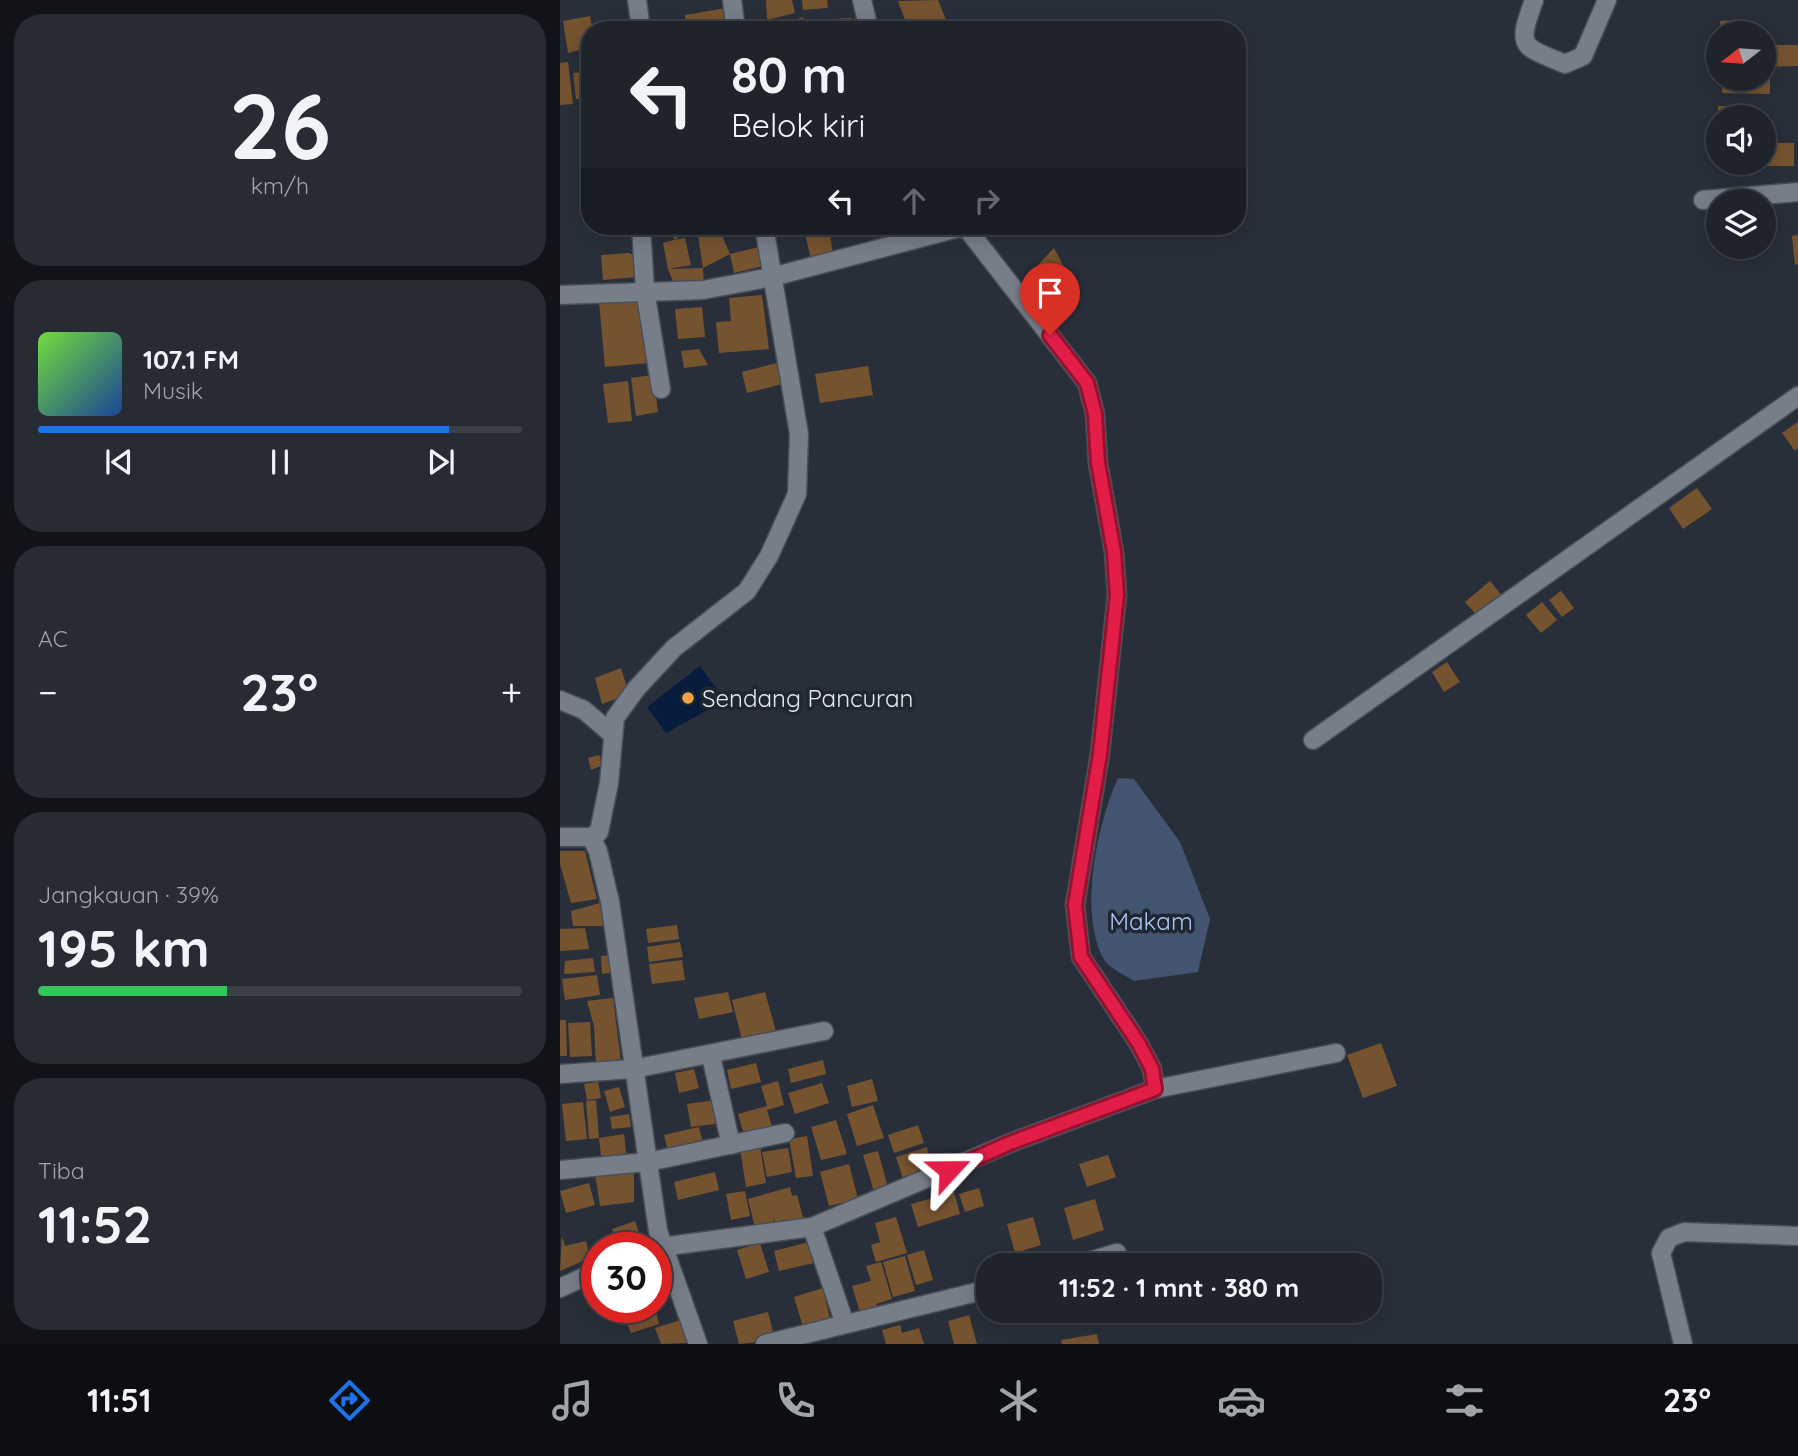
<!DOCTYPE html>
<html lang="id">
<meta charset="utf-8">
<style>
:root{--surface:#1f232c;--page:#272b34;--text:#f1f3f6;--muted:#a1a4a9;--line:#3c4048;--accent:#1a73e8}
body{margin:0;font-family:Quicksand,sans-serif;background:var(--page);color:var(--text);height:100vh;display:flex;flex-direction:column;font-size:26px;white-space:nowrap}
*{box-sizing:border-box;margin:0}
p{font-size:23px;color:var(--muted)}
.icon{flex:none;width:38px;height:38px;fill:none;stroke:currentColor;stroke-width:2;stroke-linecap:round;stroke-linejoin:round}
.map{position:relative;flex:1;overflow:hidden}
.details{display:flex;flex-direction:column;gap:14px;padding:14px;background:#111318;width:560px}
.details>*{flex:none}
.guide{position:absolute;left:21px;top:21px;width:665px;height:214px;border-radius:28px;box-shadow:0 4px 18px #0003,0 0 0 2px var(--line);background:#1f232c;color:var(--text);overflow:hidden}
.needle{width:46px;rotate:253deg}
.buttons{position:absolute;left:1146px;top:21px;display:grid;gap:14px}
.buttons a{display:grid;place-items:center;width:70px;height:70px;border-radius:50%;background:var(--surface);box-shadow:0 4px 18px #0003,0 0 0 2px var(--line);font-size:35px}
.speed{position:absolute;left:21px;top:1232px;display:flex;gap:14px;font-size:35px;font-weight:700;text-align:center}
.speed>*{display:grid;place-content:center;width:91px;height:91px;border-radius:50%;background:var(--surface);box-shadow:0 4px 18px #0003,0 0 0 2px var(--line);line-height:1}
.speed .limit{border:10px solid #d22;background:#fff;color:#111}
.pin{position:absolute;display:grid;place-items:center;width:60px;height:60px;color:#fff;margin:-72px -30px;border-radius:50% 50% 50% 0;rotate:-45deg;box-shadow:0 0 7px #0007}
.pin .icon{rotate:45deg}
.me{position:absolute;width:77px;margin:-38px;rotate:66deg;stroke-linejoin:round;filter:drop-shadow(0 0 5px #0008)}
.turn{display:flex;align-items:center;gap:24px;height:147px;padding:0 35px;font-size:32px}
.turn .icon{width:91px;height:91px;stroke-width:2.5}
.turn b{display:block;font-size:49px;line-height:60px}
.lanes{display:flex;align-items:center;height:66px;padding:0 35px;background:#0003;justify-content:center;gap:35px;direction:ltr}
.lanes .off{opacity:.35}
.big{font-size:52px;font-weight:700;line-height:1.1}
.details .card{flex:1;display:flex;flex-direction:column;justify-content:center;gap:10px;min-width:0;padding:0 24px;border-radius:28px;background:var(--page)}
.details .dial{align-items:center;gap:0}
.dial b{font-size:91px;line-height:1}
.song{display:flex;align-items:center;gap:21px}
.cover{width:84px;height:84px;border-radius:10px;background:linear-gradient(135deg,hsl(100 70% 55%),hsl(220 70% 35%))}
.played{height:7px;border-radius:4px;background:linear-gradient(90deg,var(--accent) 85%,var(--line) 85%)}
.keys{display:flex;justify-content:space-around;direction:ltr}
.heat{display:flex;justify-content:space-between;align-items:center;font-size:38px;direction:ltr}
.charge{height:10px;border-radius:5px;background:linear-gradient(90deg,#34c759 39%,var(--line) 0)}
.trip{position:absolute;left:416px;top:1253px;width:406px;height:70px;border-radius:28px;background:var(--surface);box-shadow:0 4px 18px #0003,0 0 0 2px var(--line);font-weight:700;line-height:70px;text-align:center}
.dock{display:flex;height:112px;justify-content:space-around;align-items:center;background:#0c0e12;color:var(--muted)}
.dock .icon{width:49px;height:49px}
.dock .active{color:var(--accent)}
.dock b{font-size:32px;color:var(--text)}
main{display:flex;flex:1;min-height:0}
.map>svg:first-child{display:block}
</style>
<main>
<section class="details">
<div class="card dial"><b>26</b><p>km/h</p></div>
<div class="card">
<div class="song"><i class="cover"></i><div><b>107.1 FM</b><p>Musik</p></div></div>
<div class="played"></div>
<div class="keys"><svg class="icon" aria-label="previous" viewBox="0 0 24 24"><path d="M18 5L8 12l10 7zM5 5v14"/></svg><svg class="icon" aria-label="pause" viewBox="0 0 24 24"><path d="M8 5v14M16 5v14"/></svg><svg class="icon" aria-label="next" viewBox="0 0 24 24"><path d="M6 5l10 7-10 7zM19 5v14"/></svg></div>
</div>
<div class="card"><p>AC</p>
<div class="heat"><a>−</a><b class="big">23°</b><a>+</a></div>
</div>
<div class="card"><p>Jangkauan · 39%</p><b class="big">195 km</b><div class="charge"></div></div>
<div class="card"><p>Tiba</p><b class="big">11:52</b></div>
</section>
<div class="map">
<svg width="1238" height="1344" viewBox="0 0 1238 1344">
<rect width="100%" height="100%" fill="#292f3a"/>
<path fill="#425470" d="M 558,778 L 574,779 L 620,842 L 650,919 L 638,972 L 574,981 C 565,975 548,968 543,958 C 519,910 537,825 558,778 Z"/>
<path fill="#071c3d" d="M 140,666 L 156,688 L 156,701 L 151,708 L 106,733 L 87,707 Z"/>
<g fill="#76532f">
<path d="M 206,0 L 232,0 L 235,13 L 207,20 Z"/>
<path d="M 242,0 L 267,0 L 268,8 L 243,10 Z"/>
<path d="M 378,0 L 387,22 L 372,30 L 349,30 L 338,1 Z"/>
<path d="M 166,8 L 170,25 L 126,30 L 125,15 Z"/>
<path d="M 30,16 L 33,30 L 30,30 L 30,47 L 8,53 L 3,21 Z"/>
<path d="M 243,17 L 244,30 L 207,30 L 207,29 Z"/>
<path d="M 291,18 L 292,30 L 274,30 L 271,19 Z"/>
<path d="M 1180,20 L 1181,33 L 1161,33 L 1160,21 Z"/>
<path d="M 54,22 L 55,30 L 36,30 L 36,23 Z"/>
<path d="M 1204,45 L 1238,45 L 1238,66 L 1204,67 Z"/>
<path d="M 8,62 L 13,104 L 0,105 L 0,63 Z"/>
<path d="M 1204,71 L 1210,71 L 1210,94 L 1162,93 L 1162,79 L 1204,79 Z"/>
<path d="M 25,72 L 28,98 L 16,99 L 13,73 Z"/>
<rect x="1158" y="106" width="36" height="11"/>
<path d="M 1204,143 L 1234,143 L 1234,166 L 1203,166 Z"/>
<path d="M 114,226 L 130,226 L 132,229 L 114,240 L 125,238 L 131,265 L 108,269 L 143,268 L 138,236 L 158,226 L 170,254 L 143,268 L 144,288 L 116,289 L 108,269 L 103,243 L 114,240 Z"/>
<path d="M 318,226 L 339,226 L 342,239 L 322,246 Z"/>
<path d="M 269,227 L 273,255 L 251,259 L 245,234 Z"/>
<path d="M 1238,235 L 1238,264 L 1235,265 L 1232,236 Z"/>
<path d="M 199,247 L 203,266 L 174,273 L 170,254 Z"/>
<path d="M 494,248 L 505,269 L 481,277 L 475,268 Z"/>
<path d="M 69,253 L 76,256 L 77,277 L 43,280 L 41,255 Z"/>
<path d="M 202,295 L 209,349 L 159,353 L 156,322 L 171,321 L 169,298 Z"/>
<path d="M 83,298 L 89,363 L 45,367 L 39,302 Z"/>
<path d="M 142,307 L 145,337 L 118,339 L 115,309 Z"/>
<path d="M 139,349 L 148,365 L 124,368 L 121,351 Z"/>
<path d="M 217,363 L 222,384 L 187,393 L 182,372 Z"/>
<path d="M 308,366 L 313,395 L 260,403 L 255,374 Z"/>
<path d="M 93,375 L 98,412 L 76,416 L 71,378 Z"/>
<path d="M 68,381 L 72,421 L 48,423 L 43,384 Z"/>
<path d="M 1238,422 L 1238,448 L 1235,451 L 1222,433 Z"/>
<path d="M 1137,488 L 1152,509 L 1123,529 L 1109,508 Z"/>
<path d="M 930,581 L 944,598 L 920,619 L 905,602 Z"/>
<path d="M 1001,591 L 1014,608 L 1002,617 L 989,600 Z"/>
<path d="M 982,602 L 997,620 L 981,633 L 966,615 Z"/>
<path d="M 887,662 L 900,682 L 884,692 L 872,672 Z"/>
<path d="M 61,668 L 69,694 L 42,704 L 35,678 Z"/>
<path d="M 39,755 L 43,765 L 31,770 L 28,758 Z"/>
<path d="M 0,851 L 25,851 L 37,899 L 11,903 L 0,864 Z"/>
<path d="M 40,903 L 48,926 L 13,926 L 11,911 Z"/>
<path d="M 117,925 L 119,939 L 88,943 L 86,929 Z"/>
<path d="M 25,928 L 29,949 L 0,951 L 0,929 Z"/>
<path d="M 120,942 L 123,957 L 89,962 L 87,947 Z"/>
<path d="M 52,955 L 54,972 L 42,974 L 41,956 Z"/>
<path d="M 33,958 L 35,972 L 4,974 L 5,961 Z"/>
<path d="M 122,960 L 125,980 L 92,984 L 89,964 Z"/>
<path d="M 37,975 L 40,995 L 5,1000 L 2,979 Z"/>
<path d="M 168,992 L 173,1012 L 139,1019 L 134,998 Z"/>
<path d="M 205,992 L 217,1035 L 183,1044 L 172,1000 Z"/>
<path d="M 53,998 L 61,1062 L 36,1064 L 34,1026 L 27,1001 Z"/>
<path d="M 0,1020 L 6,1020 L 7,1056 L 0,1056 Z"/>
<path d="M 30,1022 L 32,1056 L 10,1057 L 8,1023 Z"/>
<path d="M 821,1043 L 837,1086 L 803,1098 L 787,1055 Z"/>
<path d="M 263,1060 L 266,1074 L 231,1083 L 228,1069 Z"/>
<path d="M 196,1063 L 201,1082 L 171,1089 L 167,1070 Z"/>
<path d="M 134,1069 L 139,1088 L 119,1093 L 115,1073 Z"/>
<path d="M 312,1079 L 318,1101 L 292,1107 L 287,1086 Z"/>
<path d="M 218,1081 L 224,1105 L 207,1110 L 213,1130 L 185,1138 L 178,1114 L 207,1106 L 201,1086 Z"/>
<path d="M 38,1082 L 41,1098 L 27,1100 L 24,1084 Z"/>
<path d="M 262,1083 L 269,1103 L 235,1114 L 228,1093 Z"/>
<path d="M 59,1087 L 65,1107 L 50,1112 L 44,1091 Z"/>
<path d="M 36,1100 L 39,1138 L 64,1134 L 67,1161 L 42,1164 L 39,1138 L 29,1139 L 26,1101 Z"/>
<path d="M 156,1100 L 161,1123 L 131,1127 L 127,1104 Z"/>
<path d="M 23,1102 L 27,1139 L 6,1141 L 2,1104 Z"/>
<path d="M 313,1105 L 324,1138 L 297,1146 L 287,1114 Z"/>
<path d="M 69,1114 L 71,1127 L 52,1129 L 50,1117 Z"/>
<path d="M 276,1120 L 287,1154 L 261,1160 L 251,1127 Z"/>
<path d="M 358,1125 L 364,1143 L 334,1153 L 328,1135 Z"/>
<path d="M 139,1127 L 144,1147 L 109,1155 L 104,1135 Z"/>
<path d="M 247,1136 L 253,1176 L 236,1178 L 229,1139 Z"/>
<path d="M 200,1146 L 206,1183 L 186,1187 L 180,1149 Z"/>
<path d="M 367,1147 L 371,1169 L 343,1179 L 336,1157 Z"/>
<path d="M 228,1148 L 232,1172 L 207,1177 L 202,1152 Z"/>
<path d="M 318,1151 L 329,1191 L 315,1195 L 303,1155 Z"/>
<path d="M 548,1155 L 556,1177 L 527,1187 L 519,1164 Z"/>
<path d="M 289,1164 L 298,1199 L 269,1206 L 260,1172 Z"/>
<path d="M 74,1172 L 74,1202 L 40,1206 L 35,1174 Z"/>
<path d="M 155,1172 L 159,1190 L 118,1200 L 114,1182 Z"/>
<path d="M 29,1183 L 35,1205 L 6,1213 L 0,1191 Z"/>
<path d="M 230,1187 L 232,1196 L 237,1195 L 244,1221 L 217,1229 L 213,1216 L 214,1223 L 195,1228 L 188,1199 Z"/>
<path d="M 419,1188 L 424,1206 L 405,1212 L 399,1194 Z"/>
<path d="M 185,1191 L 190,1216 L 171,1220 L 166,1194 Z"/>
<path d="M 394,1192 L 400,1214 L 358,1227 L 351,1204 Z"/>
<path d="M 535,1199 L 544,1230 L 513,1240 L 504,1208 Z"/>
<path d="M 336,1217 L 347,1253 L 316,1262 L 311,1245 L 320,1242 L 315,1223 Z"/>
<path d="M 473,1217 L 481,1245 L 455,1253 L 447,1224 Z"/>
<path d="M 75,1221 L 81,1239 L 58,1247 L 52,1229 Z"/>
<path d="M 2,1236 L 5,1246 L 26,1241 L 30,1258 L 0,1271 Z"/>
<path d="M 249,1242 L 254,1263 L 219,1271 L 214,1251 Z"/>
<path d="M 200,1243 L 209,1272 L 186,1279 L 177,1250 Z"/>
<path d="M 364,1250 L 373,1280 L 356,1285 L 347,1255 Z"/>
<path d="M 345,1256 L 355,1291 L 333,1297 L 323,1262 Z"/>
<path d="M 321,1262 L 332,1299 L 316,1304 L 319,1314 L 302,1319 L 292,1286 L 311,1281 L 306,1266 Z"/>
<path d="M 263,1288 L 270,1319 L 243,1327 L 234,1297 Z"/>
<path d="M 95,1307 L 99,1324 L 71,1333 L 65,1318 Z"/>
<path d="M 208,1312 L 215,1340 L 179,1344 L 173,1321 Z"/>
<path d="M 409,1315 L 417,1344 L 394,1344 L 388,1321 Z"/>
<path d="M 121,1320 L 128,1343 L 101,1344 L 95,1328 Z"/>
<path d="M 340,1325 L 342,1333 L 359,1328 L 364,1344 L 326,1344 L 322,1330 Z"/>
<path d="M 537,1334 L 539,1344 L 502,1344 L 501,1340 Z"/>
</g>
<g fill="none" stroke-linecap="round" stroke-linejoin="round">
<g stroke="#484d56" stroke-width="21">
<g id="minor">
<path d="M 77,0 L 81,30"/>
<path d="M 172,0 L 176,30"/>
<path d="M 302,0 L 309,30"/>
<path d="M 974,0 C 957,48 960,45 1005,64 L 1023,56 L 1047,0"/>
<path d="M 1143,200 L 1238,192"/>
<path d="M 81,226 L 85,290 L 101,389"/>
<path d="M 0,295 L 143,290 L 212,277 L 402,227 L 408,230 L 527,383 L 535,414 L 538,463 L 554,552 L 557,595 L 540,754 L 515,905 L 521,957 L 579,1044 L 592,1069 L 595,1089"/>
<path d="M 0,700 L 24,710 L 53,735"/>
<path d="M 753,740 L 1238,396"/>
<path d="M 0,837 L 31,837"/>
<path d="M 151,1056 L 171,1145"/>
<path d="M 0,1074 L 73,1069 L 264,1031"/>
<path d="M 0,1170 L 88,1162 L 225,1133"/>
<path d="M 252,1227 L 285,1324"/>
<path d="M 93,1248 L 252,1227 L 450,1143 L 595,1089 L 776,1053"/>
<path d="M 516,1265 L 557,1253"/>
<path d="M 0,1288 L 37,1271"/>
<path d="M 138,1344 L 98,1231 L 50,902 L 38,851 L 31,837 L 39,832 L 49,783 L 55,718 L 76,689 L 114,648 L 187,591 L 209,556 L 237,494 L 239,434 L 204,226"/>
<path d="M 205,1344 L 429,1289"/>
<path d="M 1123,1344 L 1101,1253 L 1109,1238 L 1124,1232 L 1238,1236"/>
</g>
</g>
<use href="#minor" stroke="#767e8a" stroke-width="18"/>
</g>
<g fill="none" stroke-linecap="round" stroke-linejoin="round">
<g stroke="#92132f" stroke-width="18">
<path id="route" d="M 389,1170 L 450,1143 L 595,1089 L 592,1069 L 579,1044 L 521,957 L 515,905 L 540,754 L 557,595 L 554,552 L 538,463 L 535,414 L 527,383 L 490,335"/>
</g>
<use href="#route" stroke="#e11d48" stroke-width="12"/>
</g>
<circle fill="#f5a346" stroke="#1f262f" stroke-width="2.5" cx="128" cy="698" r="7"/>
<g text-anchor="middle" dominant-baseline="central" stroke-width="7" stroke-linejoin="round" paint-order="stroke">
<g font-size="24" fill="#e3e7ee" stroke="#1f262f" text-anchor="start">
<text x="142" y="698">Sendang Pancuran</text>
</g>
<g font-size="24" fill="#a5c5f7" stroke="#1f262f">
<text x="591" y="921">Makam</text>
</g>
</g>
</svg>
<div class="buttons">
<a><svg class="needle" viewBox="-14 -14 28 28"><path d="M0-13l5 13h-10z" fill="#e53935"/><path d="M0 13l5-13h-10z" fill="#a1a4a9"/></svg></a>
<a><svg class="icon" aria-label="sound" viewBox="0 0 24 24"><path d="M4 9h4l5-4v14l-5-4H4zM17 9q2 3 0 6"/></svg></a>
<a><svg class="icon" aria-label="layers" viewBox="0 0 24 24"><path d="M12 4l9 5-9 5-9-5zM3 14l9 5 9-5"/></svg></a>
</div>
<div class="speed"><div class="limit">30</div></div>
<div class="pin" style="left:490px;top:335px;background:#d93025"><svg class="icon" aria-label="arrive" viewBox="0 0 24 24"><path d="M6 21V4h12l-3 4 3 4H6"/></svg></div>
<svg class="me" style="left:389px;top:1170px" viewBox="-20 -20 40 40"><path d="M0-17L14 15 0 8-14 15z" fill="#e11d48" stroke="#fff" stroke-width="4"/></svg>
<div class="trip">11:52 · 1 mnt · 380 m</div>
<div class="guide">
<div class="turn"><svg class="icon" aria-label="left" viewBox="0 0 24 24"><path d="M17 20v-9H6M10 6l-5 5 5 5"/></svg><div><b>80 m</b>Belok kiri</div></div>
<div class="lanes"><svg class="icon" aria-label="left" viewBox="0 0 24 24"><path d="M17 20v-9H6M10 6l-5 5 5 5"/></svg><svg class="icon off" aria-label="ahead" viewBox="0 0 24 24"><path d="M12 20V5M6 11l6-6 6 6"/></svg><svg class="icon off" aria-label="right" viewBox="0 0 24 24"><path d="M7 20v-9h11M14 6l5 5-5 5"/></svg></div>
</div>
</div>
</main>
<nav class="dock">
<b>11:51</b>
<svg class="icon active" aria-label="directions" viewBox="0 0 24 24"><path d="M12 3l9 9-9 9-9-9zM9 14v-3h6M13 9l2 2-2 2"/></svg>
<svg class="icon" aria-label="music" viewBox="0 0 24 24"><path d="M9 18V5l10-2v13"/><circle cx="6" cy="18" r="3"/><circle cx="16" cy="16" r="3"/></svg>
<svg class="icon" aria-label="phone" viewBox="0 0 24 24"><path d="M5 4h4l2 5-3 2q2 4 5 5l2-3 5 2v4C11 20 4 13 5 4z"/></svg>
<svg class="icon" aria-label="climate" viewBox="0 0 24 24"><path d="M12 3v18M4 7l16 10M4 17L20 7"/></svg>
<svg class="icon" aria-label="car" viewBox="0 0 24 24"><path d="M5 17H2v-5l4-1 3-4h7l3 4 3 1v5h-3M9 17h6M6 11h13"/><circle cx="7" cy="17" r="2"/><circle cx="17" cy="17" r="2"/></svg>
<svg class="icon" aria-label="filters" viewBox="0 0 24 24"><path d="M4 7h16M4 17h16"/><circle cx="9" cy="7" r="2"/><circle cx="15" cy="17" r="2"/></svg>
<b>23°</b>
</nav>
